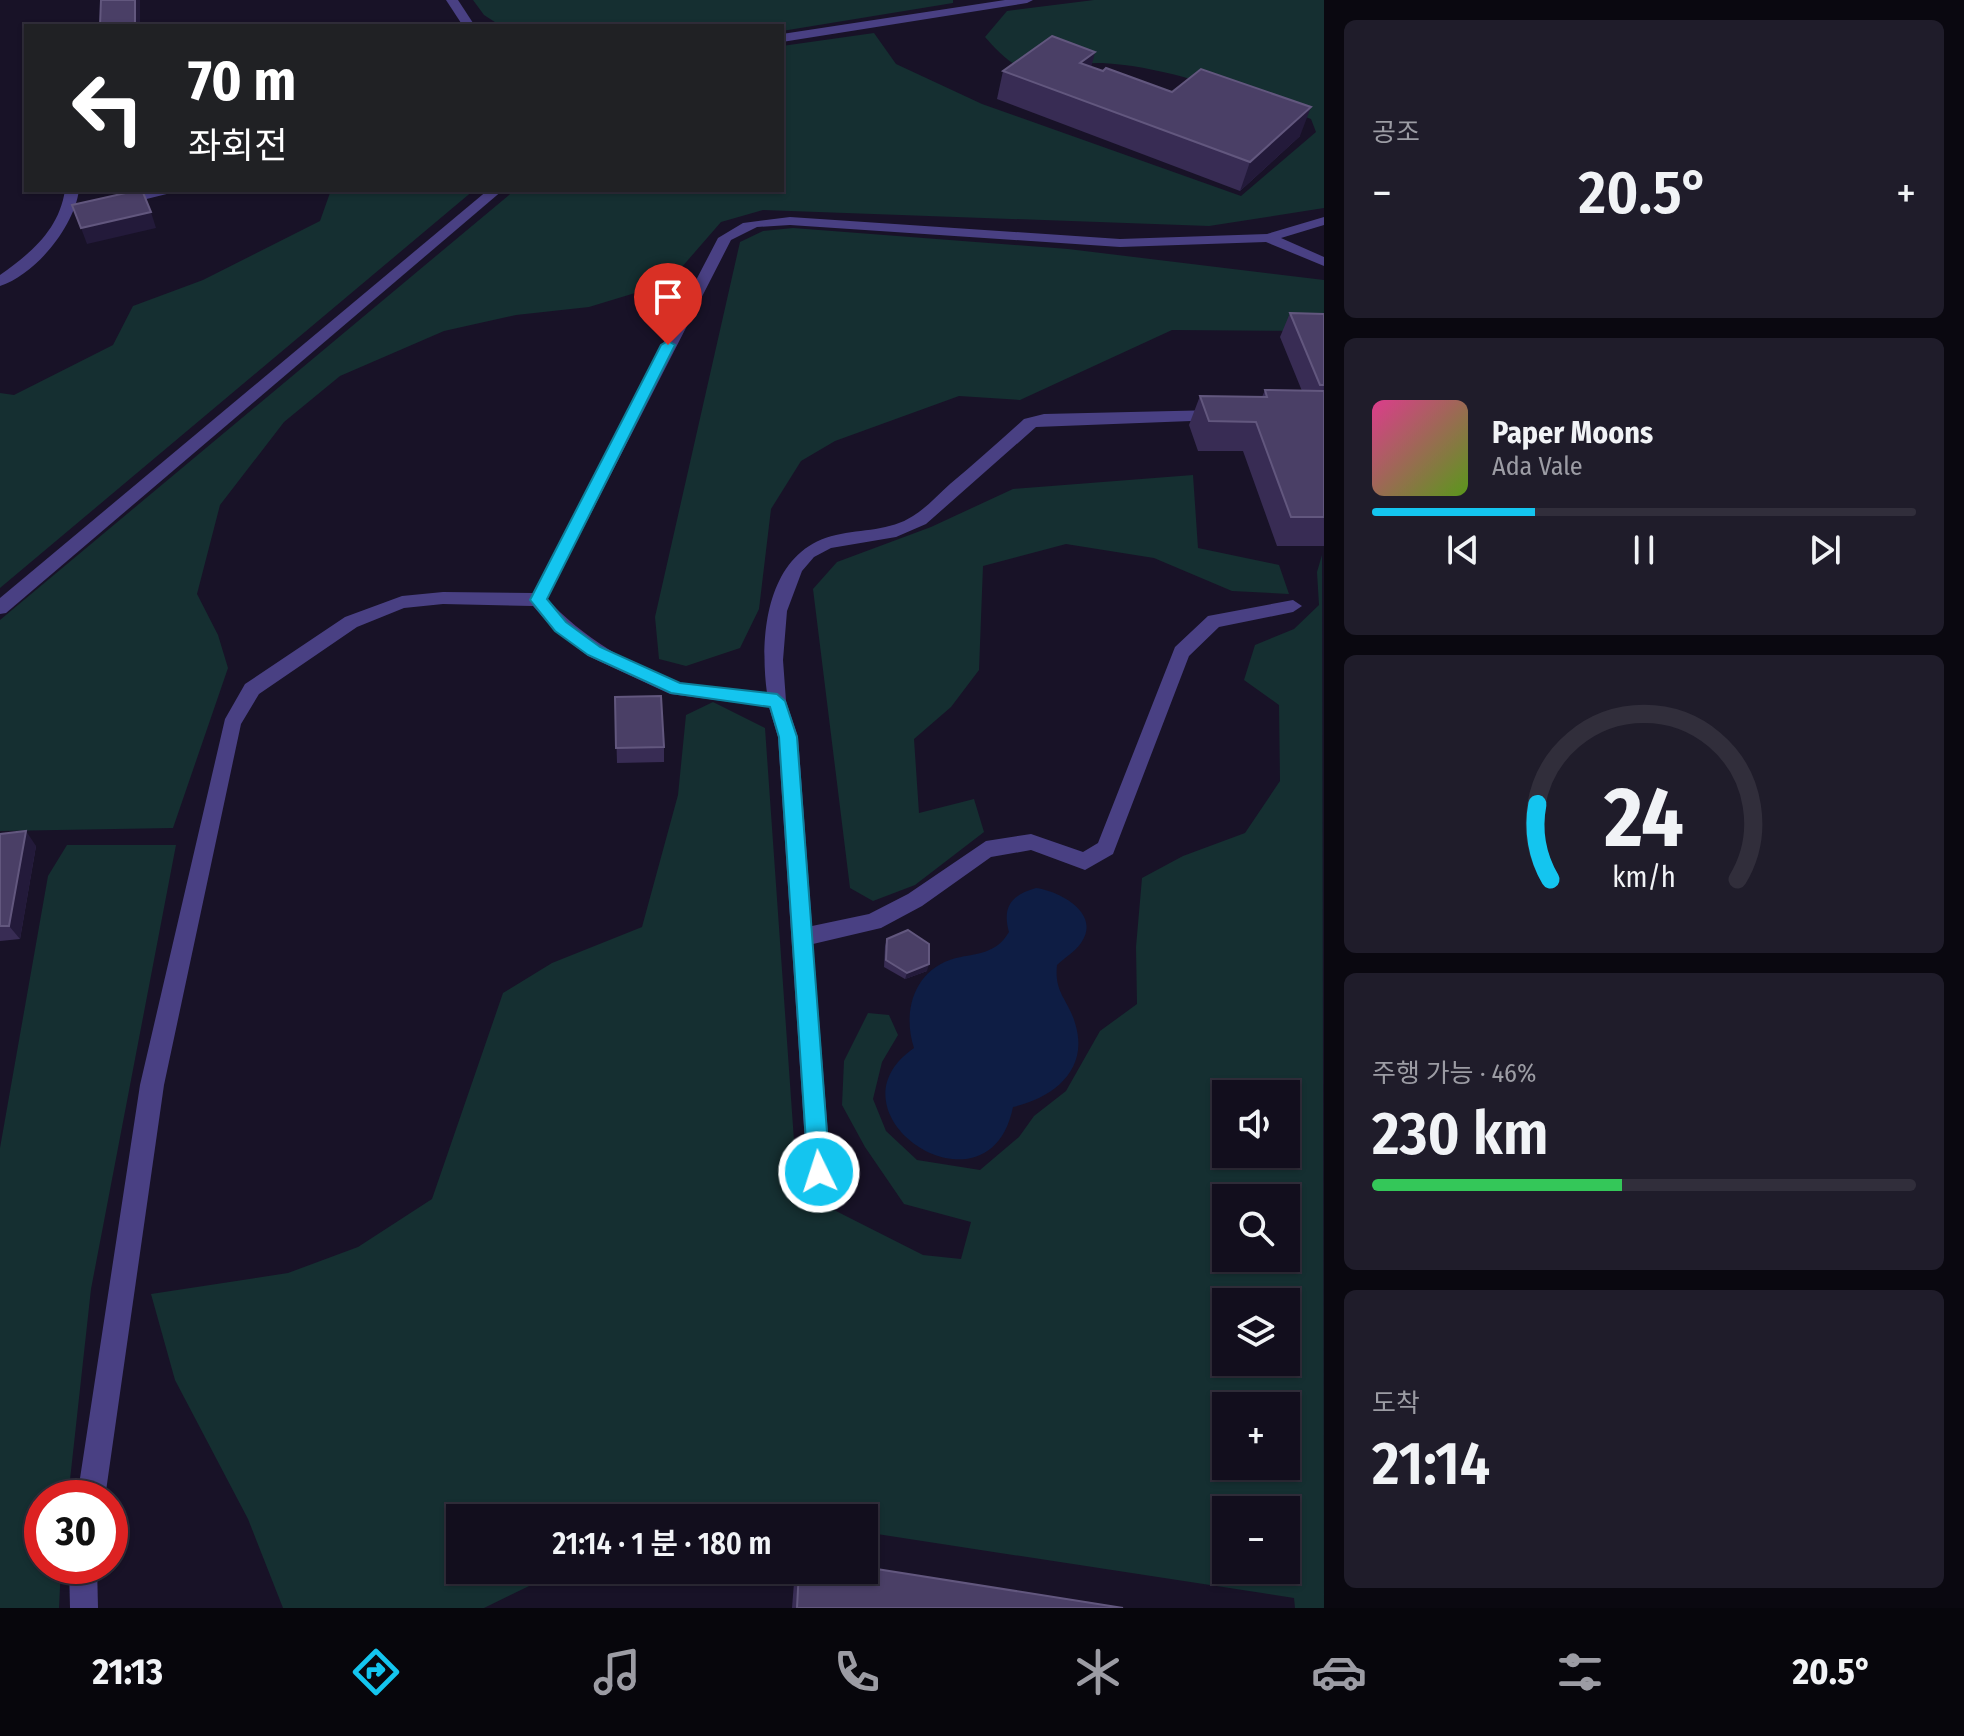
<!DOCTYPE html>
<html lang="ko">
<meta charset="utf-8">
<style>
:root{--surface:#120e1d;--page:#1f1c2a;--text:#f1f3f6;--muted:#9c9ca4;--line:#312e3b;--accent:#14c5ef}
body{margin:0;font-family:"Fira Sans Condensed","Noto Sans KR",sans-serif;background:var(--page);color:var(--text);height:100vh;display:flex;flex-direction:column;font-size:30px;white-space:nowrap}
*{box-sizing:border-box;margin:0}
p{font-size:26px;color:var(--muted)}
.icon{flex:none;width:44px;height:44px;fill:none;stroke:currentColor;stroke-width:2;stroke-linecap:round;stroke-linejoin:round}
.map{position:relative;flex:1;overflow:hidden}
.panel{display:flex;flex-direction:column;gap:20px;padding:20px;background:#0a0810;width:640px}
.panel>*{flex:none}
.hud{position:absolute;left:24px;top:24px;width:760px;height:168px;border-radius:0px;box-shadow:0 2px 6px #0004,0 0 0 2px var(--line);background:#202124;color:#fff;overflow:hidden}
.fabs{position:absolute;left:1212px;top:1080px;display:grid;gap:16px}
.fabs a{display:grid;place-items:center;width:88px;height:88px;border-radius:0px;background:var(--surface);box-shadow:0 2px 6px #0004,0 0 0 2px var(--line);font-size:40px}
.speed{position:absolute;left:24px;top:1480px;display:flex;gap:16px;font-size:40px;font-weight:700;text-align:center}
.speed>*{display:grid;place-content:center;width:104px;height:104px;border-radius:50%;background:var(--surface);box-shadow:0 2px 6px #0004,0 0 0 2px var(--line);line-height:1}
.speed .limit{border:12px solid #d22;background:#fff;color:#111}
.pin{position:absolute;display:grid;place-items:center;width:68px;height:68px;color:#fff;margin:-82px -34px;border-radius:50% 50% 50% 0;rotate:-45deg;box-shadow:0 0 8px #0007}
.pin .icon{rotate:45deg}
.me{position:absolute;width:88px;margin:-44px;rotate:356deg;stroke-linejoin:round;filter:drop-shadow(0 0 6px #0008)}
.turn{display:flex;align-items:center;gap:28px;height:168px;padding:0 32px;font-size:36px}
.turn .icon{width:104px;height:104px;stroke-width:2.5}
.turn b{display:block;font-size:56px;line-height:68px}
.big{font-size:60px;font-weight:600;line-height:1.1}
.panel .card{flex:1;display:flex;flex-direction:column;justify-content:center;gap:12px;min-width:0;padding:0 28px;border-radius:12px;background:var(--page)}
.panel .dial{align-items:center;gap:0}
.dial svg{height:208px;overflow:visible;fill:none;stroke:var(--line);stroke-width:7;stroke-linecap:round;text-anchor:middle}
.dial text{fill:var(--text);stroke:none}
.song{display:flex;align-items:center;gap:24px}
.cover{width:96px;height:96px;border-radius:12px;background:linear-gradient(135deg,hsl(330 70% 55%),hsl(90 70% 35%))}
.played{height:8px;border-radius:4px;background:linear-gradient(90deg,var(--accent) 30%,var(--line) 30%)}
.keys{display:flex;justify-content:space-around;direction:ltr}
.heat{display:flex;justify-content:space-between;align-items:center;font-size:44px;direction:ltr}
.charge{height:12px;border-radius:6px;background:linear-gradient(90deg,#34c759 46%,var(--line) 0)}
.trip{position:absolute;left:446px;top:1504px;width:432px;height:80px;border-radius:0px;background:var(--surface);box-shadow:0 2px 6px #0004,0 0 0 2px var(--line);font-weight:600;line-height:80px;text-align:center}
.menu{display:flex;height:128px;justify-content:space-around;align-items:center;background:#07060c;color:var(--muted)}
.menu .icon{width:56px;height:56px}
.menu .selected{color:var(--accent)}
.menu b{font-size:36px;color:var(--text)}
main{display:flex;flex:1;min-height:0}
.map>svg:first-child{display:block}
</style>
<main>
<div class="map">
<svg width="1324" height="1608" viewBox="0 0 1324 1608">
<rect width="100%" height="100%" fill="#181227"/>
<g fill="#152f31" fill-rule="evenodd">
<path d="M 473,0 L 953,0 L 953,3 L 782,31 L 782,26 L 501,26 L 484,15 Z"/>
<path d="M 1094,0 L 1324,0 L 1324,208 L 1209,226 L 763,210 L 721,222 L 668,283 L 589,307 L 516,315 L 444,331 L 340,376 L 284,422 L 220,505 L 197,594 L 218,635 L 228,668 L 173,828 L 0,831 L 0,620 L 515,190 L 782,190 L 782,46 L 874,33 L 896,64 L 982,104 L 1241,196 L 1316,132 L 1311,119 C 1250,97 1167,66 1102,63 C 1078,62 1052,71 1028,69 C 1012,68 995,48 985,37 L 1007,11 Z"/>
<path d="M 331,190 L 474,190 L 0,588 L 0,393 L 14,395 L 113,345 L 133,306 L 203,280 L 320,221 Z"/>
<path d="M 793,228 L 1068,249 L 1324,280 L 1324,331 L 1172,330 L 1020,400 L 959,396 L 835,441 L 801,461 L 771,509 L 759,609 L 740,648 L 686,666 L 659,659 L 655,617 L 740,242 L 763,231 Z"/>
<path d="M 1193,475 L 1198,548 L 1279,565 L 1289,594 L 1232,591 L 1154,558 L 1066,544 L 983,566 L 979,670 L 951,707 L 914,739 L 919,813 L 974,799 L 984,832 L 915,885 L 873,901 L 850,888 L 813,589 L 837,562 L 931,527 L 1013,489 Z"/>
<path d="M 1322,555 L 1324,1608 L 1295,1608 L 1294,1598 L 864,1532 L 864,1518 L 777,1518 L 696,1505 L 670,1518 L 460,1518 L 460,1570 L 562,1570 L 484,1608 L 283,1608 L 248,1519 L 175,1380 L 151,1294 L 288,1273 L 358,1247 L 432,1199 L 503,993 L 552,963 L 642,927 L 678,795 L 686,715 L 713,702 L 765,728 L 796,1169 L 832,1209 L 923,1255 L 961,1259 L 971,1222 L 904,1204 L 865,1147 L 842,1105 L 844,1061 L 868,1013 L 889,1015 L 898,1035 L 882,1062 L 873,1099 L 886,1131 L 917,1160 L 980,1170 L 1019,1137 L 1034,1116 L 1066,1091 L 1100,1031 L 1137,1004 L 1136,947 L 1142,878 L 1183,856 L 1245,833 L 1280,781 L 1279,705 L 1244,680 L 1255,645 L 1294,629 L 1319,605 L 1317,572 ZM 1286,1094 L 1286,1154 L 1226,1154 L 1226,1094 ZM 1286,1198 L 1286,1258 L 1226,1258 L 1226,1198 ZM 1286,1302 L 1286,1362 L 1226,1362 L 1226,1302 ZM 1286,1406 L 1286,1466 L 1226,1466 L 1226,1406 ZM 1226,1510 L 1286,1510 L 1286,1570 L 1226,1570 Z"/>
<path d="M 67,845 L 176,845 L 91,1289 L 68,1498 L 42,1498 L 42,1566 L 61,1566 L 59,1608 L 0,1608 L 0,1148 L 48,876 Z"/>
</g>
<path fill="#0e1d44" d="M 1036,888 C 1059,891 1102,913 1081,943 C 1075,952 1064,958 1057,965 C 1054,993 1068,999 1075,1023 C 1090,1070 1053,1098 1013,1107 C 989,1226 819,1114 914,1048 C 902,1011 914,969 956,958 C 978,953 996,954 1009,932 C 1002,907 1011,895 1036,888 Z"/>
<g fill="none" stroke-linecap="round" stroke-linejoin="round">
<g fill="#494083" fill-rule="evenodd">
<path d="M 446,0 L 458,0 L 475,26 L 463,26 Z"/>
<path d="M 157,190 L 183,190 L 118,206 L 111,202 Z"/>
</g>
<g fill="#494083" fill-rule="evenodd">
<path d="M 1005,0 L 1033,0 L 1027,3 L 782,42 L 782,34 Z"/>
<path d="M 65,190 L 79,190 C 74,227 36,274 0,286 L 0,275 C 31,253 59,230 65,190 Z"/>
<path d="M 488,190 L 503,190 L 6,613 L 0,614 L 0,598 Z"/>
<path d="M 790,217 L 1120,239 L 1267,234 L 1324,217 L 1324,225 L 1281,238 L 1324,257 L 1324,266 L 1266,242 L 1120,247 L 790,225 L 757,227 L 731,240 L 547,599 C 581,636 631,667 679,682 C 706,690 739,689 767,693 C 759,634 767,550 836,535 C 862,529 890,531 913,516 C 926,508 938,495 950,484 C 975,463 1000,441 1024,419 L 1044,414 L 1217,410 L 1225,415 L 1217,420 L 1036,427 L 926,524 L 896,537 L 831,548 L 814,557 L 802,571 L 787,611 L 783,660 L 786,701 L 798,737 L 812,926 L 869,914 L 908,894 L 986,841 L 1031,834 L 1083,852 L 1098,843 L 1175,647 L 1208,616 L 1293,600 L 1302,606 L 1293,612 L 1219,627 L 1189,656 L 1113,854 L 1085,870 L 1031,850 L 991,857 L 922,906 L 881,928 L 813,944 L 831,1172 L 827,1180 L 819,1184 L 811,1180 L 807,1172 L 778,737 L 769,707 L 670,694 L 588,656 L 555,631 L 533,606 L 443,604 L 404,608 L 357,627 L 259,694 L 241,724 L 164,1085 L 105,1498 L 77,1498 L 140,1085 L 225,719 L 245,684 L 345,617 L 402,596 L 443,592 L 533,593 L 718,238 L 743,223 Z"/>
<path d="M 69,1566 L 97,1566 L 98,1608 L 70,1608 Z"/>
</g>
</g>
<g fill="#382c54">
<path d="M 1091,67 L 1300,136 L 1240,191 L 997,99 L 1003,71 Z"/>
<path d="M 1290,313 L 1324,314 L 1324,546 L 1277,546 L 1243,451 L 1198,451 L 1189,425 L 1200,396 L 1262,397 L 1265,390 L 1302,391 L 1280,337 Z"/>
<path d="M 615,697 L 664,747 L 664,762 L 617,763 Z"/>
<path d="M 0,834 L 36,846 L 20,939 L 0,941 Z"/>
<path d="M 887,939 L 927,971 L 905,979 L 884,967 L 885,946 Z"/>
<path d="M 795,1570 L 864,1570 L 1123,1608 L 792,1608 Z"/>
</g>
<g fill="#231a3a">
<rect x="135" y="0" width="5" height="26"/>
<path d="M 1095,52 L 1088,80 L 1080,63 Z"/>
<path d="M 1311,107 L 1300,136 L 1240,191 L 1250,162 Z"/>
<path d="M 151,212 L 156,228 L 87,244 L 81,228 Z"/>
<path d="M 26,831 L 36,846 L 20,939 L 9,926 Z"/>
<path d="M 929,964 L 927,971 L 905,979 L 907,973 Z"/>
</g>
<g fill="#4a3f66" stroke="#62577e" stroke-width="2">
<path d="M 101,0 L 135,0 L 135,26 L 100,26 Z"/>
<path d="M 1052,36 L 1095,52 L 1080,63 L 1103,71 L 1106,68 L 1172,92 L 1201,69 L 1311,107 L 1250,162 L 1003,71 Z"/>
<path d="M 139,190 L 142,190 L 151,212 L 81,228 L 72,205 Z"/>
<path d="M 1290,313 L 1324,314 L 1324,385 L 1320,385 Z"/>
<path d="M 1265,390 L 1324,391 L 1324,517 L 1291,517 L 1256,422 L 1209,421 L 1200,396 L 1267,397 Z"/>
<path d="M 661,696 L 664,747 L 616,748 L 615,697 Z"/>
<path d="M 26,831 L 9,926 L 0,926 L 0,834 Z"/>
<path d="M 908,930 L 929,944 L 929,964 L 907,973 L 886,960 L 887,939 Z"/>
<path d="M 864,1567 L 1123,1608 L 797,1608 L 799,1570 L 864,1570 Z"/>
</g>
<path fill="#14c5ef" stroke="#0d809b" stroke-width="2" d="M 668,341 L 675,345 L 547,599 L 566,622 L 600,647 L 680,683 L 777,694 L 785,701 L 797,737 L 830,1172 L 827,1179 L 819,1182 L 811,1179 L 808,1172 L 779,737 L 770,707 L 671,693 L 588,655 L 555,631 L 530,600 L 661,345 Z"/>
</svg>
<div class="fabs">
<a><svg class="icon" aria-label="sound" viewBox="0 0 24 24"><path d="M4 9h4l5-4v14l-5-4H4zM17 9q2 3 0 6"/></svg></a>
<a><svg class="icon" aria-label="search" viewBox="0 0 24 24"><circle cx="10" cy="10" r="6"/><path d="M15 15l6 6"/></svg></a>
<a><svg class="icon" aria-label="layers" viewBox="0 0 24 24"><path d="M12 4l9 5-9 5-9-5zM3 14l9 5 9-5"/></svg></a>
<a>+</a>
<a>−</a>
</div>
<div class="speed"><div class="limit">30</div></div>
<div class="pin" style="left:668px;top:345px;background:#d93025"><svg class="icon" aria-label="arrive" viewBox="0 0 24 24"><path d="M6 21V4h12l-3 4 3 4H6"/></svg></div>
<svg class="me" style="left:819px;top:1172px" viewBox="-20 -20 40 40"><circle r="17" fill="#14c5ef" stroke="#fff" stroke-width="3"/><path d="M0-11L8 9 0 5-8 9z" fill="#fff"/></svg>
<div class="trip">21:14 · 1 분 · 180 m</div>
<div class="hud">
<div class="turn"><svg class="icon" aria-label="left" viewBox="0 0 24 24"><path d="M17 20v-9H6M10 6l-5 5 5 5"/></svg><div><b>70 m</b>좌회전</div></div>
</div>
</div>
<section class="panel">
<div class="card"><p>공조</p>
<div class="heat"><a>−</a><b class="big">20.5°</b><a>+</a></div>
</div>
<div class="card">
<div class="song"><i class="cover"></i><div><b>Paper Moons</b><p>Ada Vale</p></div></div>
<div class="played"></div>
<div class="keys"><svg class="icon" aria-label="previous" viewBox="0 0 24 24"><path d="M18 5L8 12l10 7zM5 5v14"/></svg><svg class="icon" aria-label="pause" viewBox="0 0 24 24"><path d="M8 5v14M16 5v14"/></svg><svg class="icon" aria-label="next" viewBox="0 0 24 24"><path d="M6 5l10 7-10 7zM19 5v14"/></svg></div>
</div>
<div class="card dial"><svg viewBox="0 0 100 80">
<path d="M14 69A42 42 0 1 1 86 69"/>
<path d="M14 69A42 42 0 0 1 9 40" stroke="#14c5ef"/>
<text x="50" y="56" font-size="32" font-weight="700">24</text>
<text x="50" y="72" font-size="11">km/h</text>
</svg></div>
<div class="card"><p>주행 가능 · 46%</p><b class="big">230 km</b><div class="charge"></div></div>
<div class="card"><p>도착</p><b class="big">21:14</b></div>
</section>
</main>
<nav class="menu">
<b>21:13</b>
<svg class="icon selected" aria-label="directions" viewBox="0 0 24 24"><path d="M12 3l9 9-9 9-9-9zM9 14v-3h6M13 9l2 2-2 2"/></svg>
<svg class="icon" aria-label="music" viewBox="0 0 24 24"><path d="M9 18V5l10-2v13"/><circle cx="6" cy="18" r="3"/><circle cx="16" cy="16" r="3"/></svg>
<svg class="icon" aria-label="phone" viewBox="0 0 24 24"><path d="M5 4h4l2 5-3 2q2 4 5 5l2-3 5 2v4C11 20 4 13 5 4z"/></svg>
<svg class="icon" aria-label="climate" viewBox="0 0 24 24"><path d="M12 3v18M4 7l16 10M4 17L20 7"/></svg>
<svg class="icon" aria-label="car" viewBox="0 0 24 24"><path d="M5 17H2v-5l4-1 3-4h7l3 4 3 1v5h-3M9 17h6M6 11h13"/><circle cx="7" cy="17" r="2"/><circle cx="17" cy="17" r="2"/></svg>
<svg class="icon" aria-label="filters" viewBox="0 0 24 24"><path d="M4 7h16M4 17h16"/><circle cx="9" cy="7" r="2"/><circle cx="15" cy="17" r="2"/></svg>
<b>20.5°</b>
</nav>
